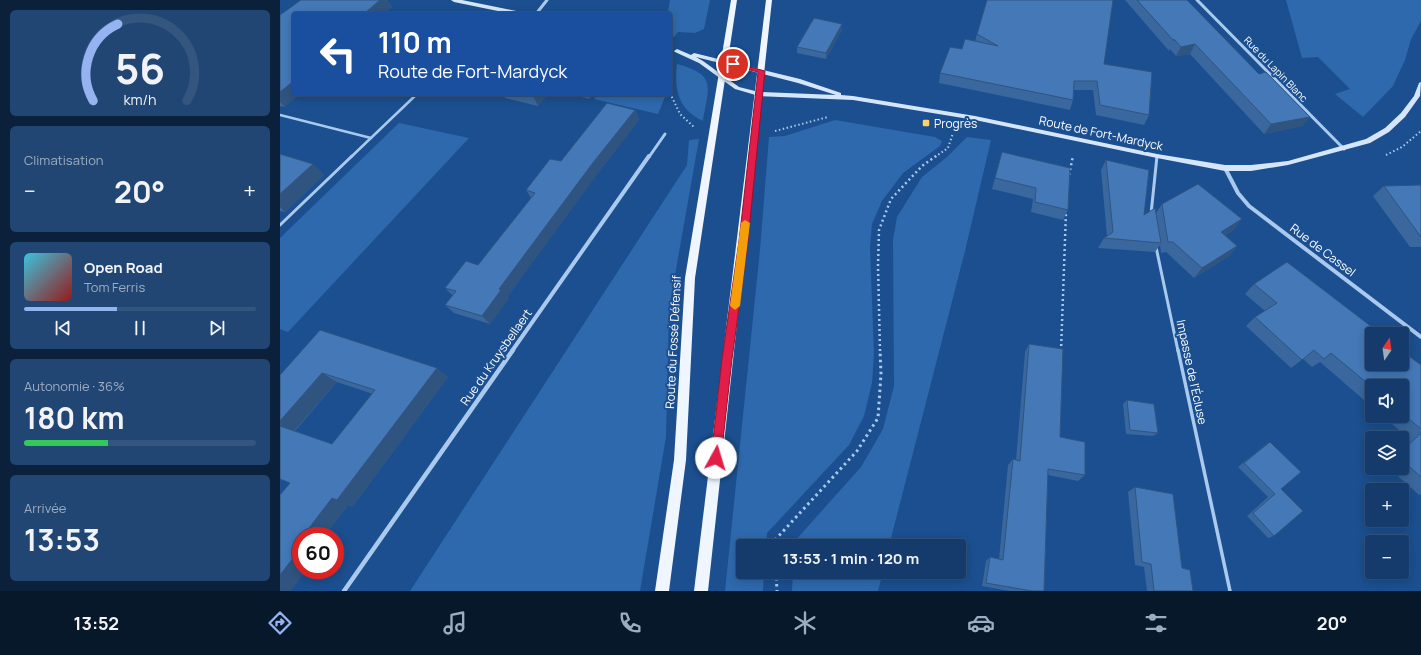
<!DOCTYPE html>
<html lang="fr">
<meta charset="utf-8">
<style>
:root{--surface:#143b6b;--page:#214673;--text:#f1f3f6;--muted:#9dadc1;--line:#33557e;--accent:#95b2f1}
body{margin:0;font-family:Manrope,sans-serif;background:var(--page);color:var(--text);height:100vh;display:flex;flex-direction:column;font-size:15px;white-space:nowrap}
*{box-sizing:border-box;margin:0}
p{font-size:13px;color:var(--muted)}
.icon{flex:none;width:22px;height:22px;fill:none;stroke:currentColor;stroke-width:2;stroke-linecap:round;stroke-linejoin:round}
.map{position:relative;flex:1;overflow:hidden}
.drawer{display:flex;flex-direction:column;gap:10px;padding:10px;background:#0b203b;width:280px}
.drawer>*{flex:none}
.guide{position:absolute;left:12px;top:12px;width:380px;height:84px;border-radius:4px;box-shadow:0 2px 10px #0003,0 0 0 1px var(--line);background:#1a4fa0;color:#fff;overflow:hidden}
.needle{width:26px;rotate:13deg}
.fabs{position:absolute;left:1085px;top:327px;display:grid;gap:8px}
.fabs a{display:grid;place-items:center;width:44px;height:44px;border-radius:4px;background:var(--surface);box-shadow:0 2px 10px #0003,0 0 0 1px var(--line);font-size:20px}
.speed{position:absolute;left:12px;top:527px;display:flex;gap:8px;font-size:20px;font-weight:700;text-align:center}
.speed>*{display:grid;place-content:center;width:52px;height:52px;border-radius:50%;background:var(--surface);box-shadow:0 2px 10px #0003,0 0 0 1px var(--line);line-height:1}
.speed .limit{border:6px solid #d22;background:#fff;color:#111}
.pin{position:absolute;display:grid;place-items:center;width:34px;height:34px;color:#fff;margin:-17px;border:2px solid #fff;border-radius:50%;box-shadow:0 1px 4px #0007}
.me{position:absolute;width:44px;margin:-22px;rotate:6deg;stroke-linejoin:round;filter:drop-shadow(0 0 3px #0008)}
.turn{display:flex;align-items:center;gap:14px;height:84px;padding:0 20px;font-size:18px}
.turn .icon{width:52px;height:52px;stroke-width:2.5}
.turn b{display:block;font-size:28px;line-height:34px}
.big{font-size:30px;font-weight:700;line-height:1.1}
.drawer .tile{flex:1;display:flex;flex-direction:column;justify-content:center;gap:6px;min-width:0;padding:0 14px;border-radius:6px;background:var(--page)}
.drawer .dial{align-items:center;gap:0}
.dial svg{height:104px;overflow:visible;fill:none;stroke:var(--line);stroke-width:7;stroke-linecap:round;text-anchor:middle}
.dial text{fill:var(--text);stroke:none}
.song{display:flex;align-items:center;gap:12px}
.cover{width:48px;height:48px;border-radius:6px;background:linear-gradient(135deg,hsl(190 70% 55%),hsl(0 70% 35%))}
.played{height:4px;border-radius:2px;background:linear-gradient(90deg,var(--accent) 40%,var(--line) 40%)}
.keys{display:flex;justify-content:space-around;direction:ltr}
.heat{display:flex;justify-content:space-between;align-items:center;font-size:22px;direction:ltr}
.charge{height:6px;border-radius:3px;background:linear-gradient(90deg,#34c759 36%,var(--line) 0)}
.trip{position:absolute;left:456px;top:539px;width:230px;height:40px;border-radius:4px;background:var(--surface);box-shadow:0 2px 10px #0003,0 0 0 1px var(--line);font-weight:700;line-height:40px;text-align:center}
.tabs{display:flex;height:64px;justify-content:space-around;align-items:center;background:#08182b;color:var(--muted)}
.tabs .icon{width:28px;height:28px}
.tabs .current{color:var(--accent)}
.tabs b{font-size:18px;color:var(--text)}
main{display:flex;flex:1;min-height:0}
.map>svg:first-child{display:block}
</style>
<main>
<section class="drawer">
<div class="tile dial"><svg viewBox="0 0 100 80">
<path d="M14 69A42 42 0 1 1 86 69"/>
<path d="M14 69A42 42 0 0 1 33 10" stroke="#95b2f1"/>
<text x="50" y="56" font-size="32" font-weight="700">56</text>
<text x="50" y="72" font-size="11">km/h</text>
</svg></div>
<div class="tile"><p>Climatisation</p>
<div class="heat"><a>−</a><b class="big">20°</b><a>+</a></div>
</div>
<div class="tile">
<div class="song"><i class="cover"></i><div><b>Open Road</b><p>Tom Ferris</p></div></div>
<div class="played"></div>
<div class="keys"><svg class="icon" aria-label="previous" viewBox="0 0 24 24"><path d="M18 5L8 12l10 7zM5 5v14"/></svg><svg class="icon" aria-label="pause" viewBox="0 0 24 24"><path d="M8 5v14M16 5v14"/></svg><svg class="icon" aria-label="next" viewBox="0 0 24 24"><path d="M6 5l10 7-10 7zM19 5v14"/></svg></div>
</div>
<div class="tile"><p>Autonomie · 36%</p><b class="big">180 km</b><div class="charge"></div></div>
<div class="tile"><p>Arrivée</p><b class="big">13:53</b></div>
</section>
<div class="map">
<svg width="1141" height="591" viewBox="0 0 1141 591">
<rect width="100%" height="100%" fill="#1b4f8f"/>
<g fill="#2e69ad">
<path d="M 390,0 L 430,0 L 424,29 L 415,33 L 398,32 L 394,37 L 390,36 L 390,14 L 385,14 L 388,11 Z"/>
<path d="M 1006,0 L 1141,0 L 1141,21 L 1131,39 L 1125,60 L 1113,86 L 1083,117 L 1055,94 L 1070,89 L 1038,57 L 1022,58 Z"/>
<path d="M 397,64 C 437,75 429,86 423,121 C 398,109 394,90 397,64 Z"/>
<path d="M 318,94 L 384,94 L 385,97 L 378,114 L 314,99 Z"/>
<path d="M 555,120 L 655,137 L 662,141 L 660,146 L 623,173 L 602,201 L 592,224 L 590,247 L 594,353 L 592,383 L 584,416 L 569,445 L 487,533 L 486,546 L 463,546 L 463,572 L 484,572 L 483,591 L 445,591 L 480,250 L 489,137 L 505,136 Z"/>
<path d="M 119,123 L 189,138 L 8,332 L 0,329 L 0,238 Z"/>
<path d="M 687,137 L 711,140 L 685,251 L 609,546 L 514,546 L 514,542 L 581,467 L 603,429 L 614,386 L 613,240 L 617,217 L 642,177 L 667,157 Z"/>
<path d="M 419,139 L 389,309 L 386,437 L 360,591 L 130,591 L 407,165 L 409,140 Z"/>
<path d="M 513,572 L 603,572 L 598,591 L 512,591 Z"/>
</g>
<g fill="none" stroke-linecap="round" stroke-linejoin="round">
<g stroke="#a9c9ee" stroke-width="2" stroke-dasharray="1.5 2.5" stroke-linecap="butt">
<path d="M 390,93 L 400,114 L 414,127"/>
<path d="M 495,131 L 548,117"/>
<path d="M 1106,155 L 1122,147 L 1141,131"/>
<path d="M 655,157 L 668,148 L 673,133"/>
</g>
<g stroke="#a9c9ee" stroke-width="2.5" stroke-dasharray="2 3" stroke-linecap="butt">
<path d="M 789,175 L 793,156"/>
<path d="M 600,351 L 598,266 L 599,230 L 611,199 L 642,166 L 656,156"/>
<path d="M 781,351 L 786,212"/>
</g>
<g stroke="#a9c9ee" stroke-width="3" stroke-dasharray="2.5 3.5" stroke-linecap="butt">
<path d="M 495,546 L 495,540 L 577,451 L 598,418 L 601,374 L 600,350"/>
<path d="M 496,572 L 497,591"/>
</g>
<g stroke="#a9c9ee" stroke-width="2.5">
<path d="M 0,115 L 91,138"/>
<path d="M 71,157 L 137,94"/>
</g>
<g stroke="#a9c9ee" stroke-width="3">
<path d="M 871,214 L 877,156"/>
<path d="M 0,225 L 72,156"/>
<path d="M 876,247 L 898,351"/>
</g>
<path stroke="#a9c9ee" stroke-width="3.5" d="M 898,350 L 950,591"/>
<g stroke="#a9c9ee" stroke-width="3">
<path d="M 917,0 L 1064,149"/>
<path d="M 256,14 L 267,0"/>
<path d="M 369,157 L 385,134"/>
</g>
<g stroke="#a9c9ee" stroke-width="4">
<path d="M 945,168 L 958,193 L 969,206 L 1141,337"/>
<path d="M 232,351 L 369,156"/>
</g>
<path stroke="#a9c9ee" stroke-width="4.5" d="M 64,591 L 233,350"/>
<g fill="#d6e6fa" fill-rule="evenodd">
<path d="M 171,0 L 182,0 L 241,12 L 244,14 L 233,14 L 174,2 Z"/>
<path d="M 397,49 L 411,55 L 414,53 L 520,79 L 561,93 L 561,95 L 573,96 L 695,116 L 877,154 L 945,165 L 971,165 L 1008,161 L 1086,139 L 1105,128 L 1121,113 L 1134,96 L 1139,83 L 1141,82 L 1140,96 L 1125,117 L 1109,132 L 1090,143 L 1008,165 L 971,171 L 945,171 L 877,158 L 695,120 L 573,100 L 479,96 L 455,89 L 419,63 L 395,52 L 394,51 ZM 416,57 L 518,83 L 556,95 L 479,92 L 459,87 L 423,61 Z"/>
</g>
<g fill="#f0f6ff" fill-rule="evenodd">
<path d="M 451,0 L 457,0 L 415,278 L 406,460 L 389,591 L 375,591 L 394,460 L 405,278 Z"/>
<path d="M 486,0 L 492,0 L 428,591 L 414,591 Z"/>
</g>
</g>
<g fill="#3a679d" fill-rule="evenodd">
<path d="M 21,0 L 107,0 L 112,7 L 103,14 L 14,14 L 5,107 L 0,106 L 0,15 Z"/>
<path d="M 845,0 L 907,0 L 979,74 L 1030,117 L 1022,126 L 984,134 L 910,54 L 896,56 L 890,49 L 889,51 Z"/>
<path d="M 562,24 L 562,30 L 546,59 L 517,53 L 517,47 Z"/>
<path d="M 697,34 L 824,64 L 869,115 L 864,125 L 816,115 L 813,90 L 794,90 L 793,100 L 790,110 L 659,83 L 660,73 L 682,49 L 695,41 Z"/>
<path d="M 223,94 L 268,94 L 258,106 L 225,98 Z"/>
<path d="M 288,94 L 314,94 L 310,99 Z"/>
<path d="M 355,110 L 359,120 L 317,174 L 227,297 L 229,298 L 210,324 L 174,313 L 165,305 L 173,296 L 165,288 L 198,265 L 251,198 L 246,190 L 281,161 Z"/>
<path d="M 722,152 L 788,210 L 783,220 L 751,212 L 753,199 L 712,189 Z"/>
<path d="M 0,154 L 33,164 L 44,175 L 5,212 L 1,211 L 0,212 Z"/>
<path d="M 826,160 L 864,215 L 876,213 L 882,204 L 954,230 L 945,235 L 957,246 L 949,256 L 914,278 L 886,252 L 881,253 L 880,245 L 875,252 L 818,248 L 824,238 L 827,236 L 821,170 Z"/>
<path d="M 1141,185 L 1141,247 L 1130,247 L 1093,196 L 1104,186 Z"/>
<path d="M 974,284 L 1141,365 L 1141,494 L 1139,495 L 1109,468 L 1122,468 L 1122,443 L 1128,438 L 1103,416 L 1122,416 L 1122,386 L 1092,386 L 1092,407 L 1040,362 L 1032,367 L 1023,359 L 1011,368 L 966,326 L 975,317 L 985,311 L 965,294 Z"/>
<path d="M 40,330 L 168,377 L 73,506 L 68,505 L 44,536 L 21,536 L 21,570 L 26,570 L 10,591 L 0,591 L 10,483 L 0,479 ZM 57,382 L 93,394 L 52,444 L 15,431 Z"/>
<path d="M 749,344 L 780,437 L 805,475 L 798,481 L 768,475 L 764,591 L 729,591 L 702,586 L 706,561 L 710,557 L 719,559 L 728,465 L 733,459 L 736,460 L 745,352 Z"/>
<path d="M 847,400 L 878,433 L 873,436 L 846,434 L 843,404 Z"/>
<path d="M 990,442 L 1001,489 L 994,536 L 988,538 L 967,516 L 988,497 L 958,467 L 984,446 Z"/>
<path d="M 855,487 L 902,568 L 913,591 L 867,591 L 864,567 L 855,565 L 848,492 Z"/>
</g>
<g fill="#305480">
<path d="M 100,0 L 107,0 L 112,7 L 103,14 L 87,14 L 86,12 Z"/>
<path d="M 562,24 L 562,30 L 546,59 L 546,53 Z"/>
<path d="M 915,44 L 910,54 L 896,56 L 901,47 Z"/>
<path d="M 14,81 L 14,94 L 20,94 L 5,107 L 0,102 L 0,92 Z"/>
<path d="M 254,94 L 268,94 L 258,106 L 253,96 Z"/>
<path d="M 307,94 L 314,94 L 310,99 Z"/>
<path d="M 355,110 L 359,120 L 317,174 L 227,297 L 229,298 L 210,324 L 202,316 L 219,289 L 312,164 Z"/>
<path d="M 1030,117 L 1022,126 L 984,134 L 991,124 Z"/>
<path d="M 33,164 L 44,175 L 5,212 L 0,207 L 0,194 Z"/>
<path d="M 962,219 L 954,230 L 933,242 L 941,232 Z"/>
<path d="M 957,246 L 949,256 L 914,278 L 922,268 Z"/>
<path d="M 157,368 L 168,377 L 73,506 L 68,505 L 44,536 L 23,536 L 52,498 Z"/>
<path d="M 42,373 L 57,382 L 13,432 L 0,426 L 0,421 Z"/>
<path d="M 21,539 L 21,546 L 17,544 Z"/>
<path d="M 21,548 L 21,570 L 26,570 L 10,591 L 0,591 L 0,575 Z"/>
</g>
<g fill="#4478b7" stroke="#305480">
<path d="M 21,0 L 100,0 L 86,12 L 96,14 L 14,14 L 14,81 L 0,92 L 0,15 Z"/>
<path d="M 707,0 L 833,0 L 824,64 L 872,72 L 869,115 L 820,105 L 817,81 L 794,81 L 793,100 L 660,73 L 670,47 L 682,49 L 685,39 L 718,46 L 697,34 Z"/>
<path d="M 857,0 L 907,0 L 979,74 L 986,72 L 1030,117 L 991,124 L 915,44 L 901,47 L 894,39 L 894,41 Z"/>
<path d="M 534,18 L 562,24 L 546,53 L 517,47 Z"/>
<path d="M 245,94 L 254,94 L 253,96 Z"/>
<path d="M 327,103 L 355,110 L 312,164 L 219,289 L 221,290 L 202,316 L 165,305 L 176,291 L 165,288 L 186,261 L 198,265 L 255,193 L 246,190 L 270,159 L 281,161 Z"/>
<path d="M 722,152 L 790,168 L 788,210 L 755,202 L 756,188 L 715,178 Z"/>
<path d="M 0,154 L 33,164 L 0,194 Z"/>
<path d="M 826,160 L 869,170 L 864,215 L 875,208 L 881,243 L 824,238 L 833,232 Z"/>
<path d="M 918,184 L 962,219 L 941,232 L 957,246 L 922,268 L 893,242 L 888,242 L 882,204 Z"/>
<path d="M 1141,185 L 1141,237 L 1104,186 Z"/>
<path d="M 1007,262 L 1101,334 L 1092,334 L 1092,364 L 1122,364 L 1122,351 L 1141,365 L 1141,429 L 1122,413 L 1122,386 L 1092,386 L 1092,387 L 1051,353 L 1044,359 L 1034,350 L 1022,360 L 975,317 L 997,303 L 974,284 Z"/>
<path d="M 40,330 L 157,368 L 57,500 L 52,498 L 23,536 L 21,536 L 21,539 L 17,544 L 21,546 L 21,548 L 0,575 L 0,495 L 10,483 L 0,479 L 0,426 L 52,444 L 95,390 L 42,373 L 0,421 L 0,375 Z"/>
<path d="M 749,344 L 783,349 L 780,437 L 805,442 L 805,475 L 768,469 L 764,591 L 752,591 L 706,583 L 710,557 L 723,560 L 733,459 L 740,461 Z"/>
<path d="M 847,400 L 874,404 L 878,433 L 850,430 Z"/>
<path d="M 1141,433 L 1141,477 L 1122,460 L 1122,451 Z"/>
<path d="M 990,442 L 1021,472 L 1001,489 L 1023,511 L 994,536 L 973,513 L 995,494 L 964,463 Z"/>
<path d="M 855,487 L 893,494 L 902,568 L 910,570 L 913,591 L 874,591 L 871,564 L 862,562 Z"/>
</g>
<path fill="#e11d48" stroke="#92132f" d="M 451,62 L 485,71 L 468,241 L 452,359 L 441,458 L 440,462 L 436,463 L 432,462 L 431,458 L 442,359 L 459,241 L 478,72 L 451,65 Z"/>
<path fill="#f59e0b" d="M 465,220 L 470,223 L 460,306 L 455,310 L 450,306 L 461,223 Z"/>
<rect fill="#ffd166" stroke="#1b4f8f" stroke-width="1.5" x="642" y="119" width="8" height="8" rx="2"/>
<g text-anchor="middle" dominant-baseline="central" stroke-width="4" stroke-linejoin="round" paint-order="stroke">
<g font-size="10" fill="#fff" stroke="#1b4f8f">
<text transform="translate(996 69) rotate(46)">Rue du Lapin Blanc</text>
</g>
<g font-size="12" fill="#fff" stroke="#1b4f8f" text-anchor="start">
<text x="654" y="123">Progrès</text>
</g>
<g font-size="12" fill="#fff" stroke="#1b4f8f">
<text transform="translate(821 133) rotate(12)">Route de Fort-Mardyck</text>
<text transform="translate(1043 250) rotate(37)">Rue de Cassel</text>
<text transform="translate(393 342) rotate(-87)">Route du Fossé Défensif</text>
<text transform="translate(216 357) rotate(-55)">Rue du Kruysbellaert</text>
<text transform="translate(912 372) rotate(78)">Impasse de l'Écluse</text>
</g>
</g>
</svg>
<div class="fabs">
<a><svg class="needle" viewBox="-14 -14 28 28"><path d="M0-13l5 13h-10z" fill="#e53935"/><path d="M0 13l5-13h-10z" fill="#9dadc1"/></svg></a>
<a><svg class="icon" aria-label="sound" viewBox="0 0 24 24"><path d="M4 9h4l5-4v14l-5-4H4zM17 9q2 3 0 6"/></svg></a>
<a><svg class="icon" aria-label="layers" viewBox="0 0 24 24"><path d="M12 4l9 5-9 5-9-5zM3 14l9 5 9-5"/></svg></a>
<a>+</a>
<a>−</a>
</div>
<div class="speed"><div class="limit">60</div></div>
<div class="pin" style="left:453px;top:64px;background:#d93025"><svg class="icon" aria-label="arrive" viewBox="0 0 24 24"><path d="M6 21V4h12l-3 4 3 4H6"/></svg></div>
<svg class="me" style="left:436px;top:458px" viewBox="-20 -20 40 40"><circle r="19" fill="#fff"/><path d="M0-13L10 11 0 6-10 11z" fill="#e11d48"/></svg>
<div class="trip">13:53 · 1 min · 120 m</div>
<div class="guide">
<div class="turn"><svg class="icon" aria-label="left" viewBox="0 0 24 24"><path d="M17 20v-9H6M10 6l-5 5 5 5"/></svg><div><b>110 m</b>Route de Fort-Mardyck</div></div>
</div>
</div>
</main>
<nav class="tabs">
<b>13:52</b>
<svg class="icon current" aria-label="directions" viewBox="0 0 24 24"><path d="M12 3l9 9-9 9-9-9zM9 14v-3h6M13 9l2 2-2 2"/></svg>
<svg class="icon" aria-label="music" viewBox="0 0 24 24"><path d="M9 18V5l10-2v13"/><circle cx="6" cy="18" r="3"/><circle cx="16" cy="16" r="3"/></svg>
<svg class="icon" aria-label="phone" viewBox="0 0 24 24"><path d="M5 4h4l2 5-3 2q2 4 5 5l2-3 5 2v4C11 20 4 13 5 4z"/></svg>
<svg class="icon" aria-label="climate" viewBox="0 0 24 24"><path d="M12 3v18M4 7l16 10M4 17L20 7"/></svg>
<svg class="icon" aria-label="car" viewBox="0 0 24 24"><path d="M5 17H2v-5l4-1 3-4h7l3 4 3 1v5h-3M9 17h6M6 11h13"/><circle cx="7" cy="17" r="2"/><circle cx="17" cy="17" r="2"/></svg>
<svg class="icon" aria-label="filters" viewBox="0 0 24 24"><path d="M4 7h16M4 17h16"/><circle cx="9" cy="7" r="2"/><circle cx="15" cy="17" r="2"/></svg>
<b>20°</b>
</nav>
